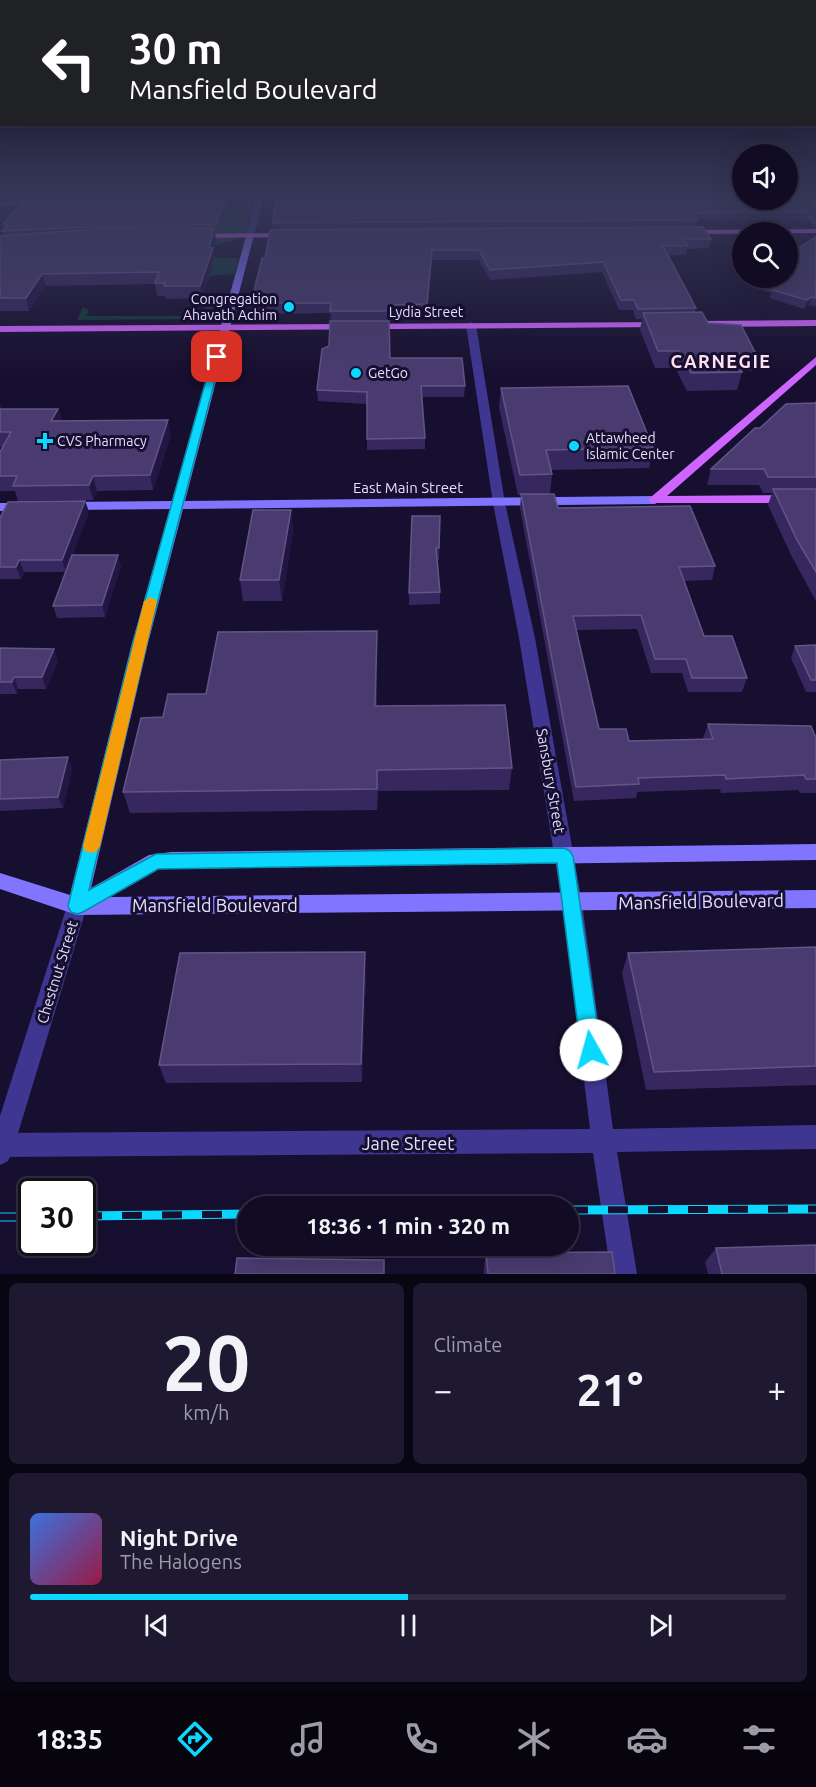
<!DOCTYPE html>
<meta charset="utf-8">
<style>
:root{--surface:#110b23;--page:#1e1930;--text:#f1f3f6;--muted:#9c9ba6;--line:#302b41;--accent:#0ad8ff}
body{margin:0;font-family:Ubuntu,sans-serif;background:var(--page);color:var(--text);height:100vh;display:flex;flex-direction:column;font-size:22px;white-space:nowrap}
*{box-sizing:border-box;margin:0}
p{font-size:20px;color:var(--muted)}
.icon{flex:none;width:33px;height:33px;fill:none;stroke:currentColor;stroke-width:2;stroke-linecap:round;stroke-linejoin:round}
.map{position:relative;height:1274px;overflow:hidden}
.side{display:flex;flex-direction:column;gap:9px;padding:9px;background:#090613;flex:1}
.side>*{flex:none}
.banner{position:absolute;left:0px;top:0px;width:816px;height:126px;box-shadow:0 6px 24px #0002,0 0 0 2px var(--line);background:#202124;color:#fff;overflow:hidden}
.fabs{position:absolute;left:732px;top:144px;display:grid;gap:12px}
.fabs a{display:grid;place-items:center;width:66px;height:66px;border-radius:50%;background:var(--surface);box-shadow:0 6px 24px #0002,0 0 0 2px var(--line);font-size:30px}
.speed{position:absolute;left:18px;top:1178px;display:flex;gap:12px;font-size:30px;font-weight:700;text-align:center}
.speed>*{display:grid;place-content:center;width:78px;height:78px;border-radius:50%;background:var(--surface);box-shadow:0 6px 24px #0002,0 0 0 2px var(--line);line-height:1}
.speed .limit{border:3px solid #111;border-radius:9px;background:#fff;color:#111}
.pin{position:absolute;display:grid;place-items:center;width:51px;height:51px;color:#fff;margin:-26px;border-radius:12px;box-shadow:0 3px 9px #0006}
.me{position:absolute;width:66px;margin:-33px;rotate:353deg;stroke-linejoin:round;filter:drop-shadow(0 0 4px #0008)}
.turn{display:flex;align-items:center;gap:21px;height:126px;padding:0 30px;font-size:27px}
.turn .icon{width:78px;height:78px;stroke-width:2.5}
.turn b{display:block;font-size:42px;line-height:51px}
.big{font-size:45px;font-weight:700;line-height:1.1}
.side .card{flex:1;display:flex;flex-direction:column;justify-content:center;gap:9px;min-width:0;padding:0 21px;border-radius:9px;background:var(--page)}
.side .dial{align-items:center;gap:0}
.dial b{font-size:78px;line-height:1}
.song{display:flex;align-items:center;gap:18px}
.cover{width:72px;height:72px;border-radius:9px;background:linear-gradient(135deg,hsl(220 70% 55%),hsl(340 70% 35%))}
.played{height:6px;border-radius:3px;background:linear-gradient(90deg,var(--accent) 50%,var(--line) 50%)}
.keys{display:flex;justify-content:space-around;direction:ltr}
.heat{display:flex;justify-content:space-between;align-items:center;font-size:33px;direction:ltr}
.side .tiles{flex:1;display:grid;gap:9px;grid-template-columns:1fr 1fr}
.card:last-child{grid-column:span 2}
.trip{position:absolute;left:237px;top:1196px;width:342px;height:60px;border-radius:30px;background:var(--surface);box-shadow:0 6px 24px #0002,0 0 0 2px var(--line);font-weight:700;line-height:60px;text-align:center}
.tab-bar{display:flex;height:96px;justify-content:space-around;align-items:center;background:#07040e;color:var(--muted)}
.tab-bar .icon{width:42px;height:42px}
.tab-bar .active{color:var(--accent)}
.tab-bar b{font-size:27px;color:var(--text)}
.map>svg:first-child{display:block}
</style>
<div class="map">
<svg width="816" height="1274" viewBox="0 0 816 1274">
<rect width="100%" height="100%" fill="#170f2f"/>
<g fill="#12393a">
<path d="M 135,196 L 184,196 L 181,207 L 156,215 L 156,221 C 170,221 185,222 199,220 C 220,217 231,205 252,204 L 246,226 L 266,220 L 240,238 L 179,256 L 239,258 L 234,274 L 176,278 L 139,269 L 131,251 L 110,231 L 36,235 L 47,229 L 110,226 L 140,202 Z"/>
<path d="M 214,304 L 210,317 L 202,319 L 77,320 L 83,307 L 89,310 L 86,316 L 202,316 L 205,307 Z"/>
</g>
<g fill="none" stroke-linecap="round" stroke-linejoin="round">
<g fill="#3f3692" fill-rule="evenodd">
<path d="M 51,196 L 74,196 L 0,207 L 0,203 Z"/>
<path d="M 788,196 L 793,196 L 816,220 L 816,227 L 788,199 Z"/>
<path d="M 471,322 L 476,325 L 505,503 L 535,638 L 582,903 L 613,1129 L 816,1125 L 816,1149 L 617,1152 L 637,1274 L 611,1274 L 593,1153 L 0,1157 L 0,1133 L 590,1129 L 562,903 L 519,638 L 493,503 L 466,325 Z"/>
</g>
<g fill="#3f3692" fill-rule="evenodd">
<path d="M 256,196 L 264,196 L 254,235 L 250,237 L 246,235 Z"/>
<path d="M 77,897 L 84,900 L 87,906 L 12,1153 L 8,1161 L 0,1165 L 0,1116 L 67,906 L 70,900 Z"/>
</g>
<g fill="#8175ff" fill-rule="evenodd">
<path d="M 247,233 L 254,235 L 185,501 L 655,496 L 661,500 L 655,504 L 183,509 L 148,643 L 91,888 L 149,855 L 171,852 L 816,844 L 816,860 L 159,869 L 110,897 L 816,890 L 816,908 L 77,915 L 0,889 L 0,873 L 70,895 L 132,643 L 170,509 L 67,510 L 61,506 L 67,502 L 172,501 Z"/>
<path d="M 0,503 L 25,503 L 31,507 L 25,511 L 0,511 Z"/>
</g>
<g fill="#cf65ff" fill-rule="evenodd">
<path d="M 816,229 L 816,233 L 687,234 L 683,232 L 687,230 Z"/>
<path d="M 288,233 L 292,235 L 291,237 L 195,238 L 191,236 L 195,234 Z"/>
<path d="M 816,320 L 816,326 L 699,327 L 694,324 L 699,321 Z"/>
<path d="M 663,322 L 663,326 L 660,327 L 0,332 L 0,326 Z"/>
<path d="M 816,357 L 816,365 L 667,496 L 816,495 L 816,503 L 651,503 L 649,500 L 651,497 Z"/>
</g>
<g stroke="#0ad8ff" stroke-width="9">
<g id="rail">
<path d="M 568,1210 L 816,1209"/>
<path d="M 82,1216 L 248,1214"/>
<path d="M 0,1217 L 32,1217"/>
</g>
</g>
<use href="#rail" stroke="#170f2f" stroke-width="7" stroke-dasharray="20" stroke-linecap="butt"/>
</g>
<g fill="#36285e">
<path d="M 69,196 L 232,196 L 220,221 L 217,231 L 214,231 L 216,240 L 213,250 L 214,260 L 202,298 L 166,299 L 165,296 L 157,296 L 155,284 L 46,286 L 29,311 L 0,311 L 0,236 L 3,236 L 2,231 L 4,228 L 3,224 L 69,198 Z"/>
<path d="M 277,196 L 808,212 L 806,220 L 697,220 L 695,227 L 711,239 L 709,248 L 687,249 L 686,255 L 668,255 L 696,308 L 695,313 L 708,323 L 756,354 L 752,371 L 741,371 L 742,372 L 737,390 L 687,391 L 675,368 L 655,368 L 640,330 L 642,319 L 636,319 L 633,310 L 619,310 L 602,272 L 490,280 L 479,260 L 432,260 L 427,315 L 388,315 L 390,358 L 465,386 L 464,397 L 422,397 L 425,438 L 425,449 L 367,450 L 367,404 L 318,401 L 317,390 L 329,346 L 331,321 L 330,313 L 252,314 L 251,303 L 273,230 L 272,223 Z"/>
<path d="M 796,196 L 816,196 L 816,218 Z"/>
<path d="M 816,237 L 816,307 L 809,305 L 804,309 L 770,298 L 771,293 L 756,288 L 758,280 L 788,278 Z"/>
<path d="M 501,388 L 653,448 L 649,468 L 551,470 L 552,474 L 550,494 L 558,508 L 715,566 L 712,580 L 684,581 L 704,636 L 747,678 L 742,692 L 688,692 L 682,673 L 651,673 L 637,629 L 576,630 L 599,729 L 629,741 L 704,739 L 703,738 L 708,724 L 816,736 L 816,793 L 800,793 L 798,790 L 721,793 L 720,789 L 637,792 L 636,798 L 574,801 L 520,508 L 521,495 L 518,495 L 499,408 Z"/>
<path d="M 816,402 L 816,601 L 792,557 L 768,505 L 772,493 L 763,493 L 759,485 L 707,485 L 711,469 L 760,428 Z"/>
<path d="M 0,405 L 1,409 L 58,409 L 62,421 L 171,434 L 153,490 L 97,491 L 93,500 L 18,501 L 15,491 L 0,491 L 0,452 L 3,447 L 0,447 Z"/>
<path d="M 85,501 L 89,512 L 72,555 L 121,566 L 105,617 L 57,618 L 53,606 L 66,572 L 24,572 L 21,579 L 0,579 L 0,518 Z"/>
<path d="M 291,510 L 293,531 L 282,601 L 243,601 L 240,580 Z"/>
<path d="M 440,516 L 439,560 L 437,560 L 440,592 L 440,604 L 409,605 L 409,593 Z"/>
<path d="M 816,645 L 816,692 L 806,692 L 791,658 L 795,646 Z"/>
<path d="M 0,648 L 58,661 L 46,689 L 18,689 L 17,694 L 0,694 Z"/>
<path d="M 377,652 L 377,706 L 512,768 L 509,790 L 378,791 L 377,810 L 130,813 L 123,792 L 163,717 L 206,694 Z"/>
<path d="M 0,760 L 72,768 L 63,808 L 0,811 Z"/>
<path d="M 816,947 L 816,1085 L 646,1090 L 622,973 L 628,953 Z"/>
<path d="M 366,972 L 362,1082 L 166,1083 L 159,1065 Z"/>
<path d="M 716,1248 L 816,1274 L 708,1274 L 705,1262 Z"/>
<path d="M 486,1253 L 615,1274 L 484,1274 L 484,1267 Z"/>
</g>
<g fill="#221644">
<path d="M 229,196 L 232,196 L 220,221 L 217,231 L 217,225 L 219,215 Z"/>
<path d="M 214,228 L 216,240 L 213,250 L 214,260 L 202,298 L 200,286 Z"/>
<path d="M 432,250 L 432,260 L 427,315 L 427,304 Z"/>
<path d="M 42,274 L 46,286 L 29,311 L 26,298 Z"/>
<path d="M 812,297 L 809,305 L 804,309 L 807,300 Z"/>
<path d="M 58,409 L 62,423 L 51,421 Z"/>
<path d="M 168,420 L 171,434 L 153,490 L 150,475 Z"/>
<path d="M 93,476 L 97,491 L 93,500 L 89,485 Z"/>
<path d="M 85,501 L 89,512 L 66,572 L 62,560 Z"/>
<path d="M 291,510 L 293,531 L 282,601 L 279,580 Z"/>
<path d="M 118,555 L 121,566 L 105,617 L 102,605 Z"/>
<path d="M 19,560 L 24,572 L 21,579 L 16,567 Z"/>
<path d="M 377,631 L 377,652 L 376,728 L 375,706 Z"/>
<path d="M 54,649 L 58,661 L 46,689 L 42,677 Z"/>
<path d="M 14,677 L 18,689 L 17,694 L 12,682 Z"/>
<path d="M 68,757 L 72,768 L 63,808 L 58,797 Z"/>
<path d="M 365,952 L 366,972 L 362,1082 L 361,1064 Z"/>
</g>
<g fill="#493b6f" stroke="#615586" stroke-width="1.5">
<path d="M 70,196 L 229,196 L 219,215 L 217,225 L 111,226 L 2,231 L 8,224 L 3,224 L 23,202 L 71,198 Z"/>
<path d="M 277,196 L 742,196 L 742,200 L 788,200 L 788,196 L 791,196 L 808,212 L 692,213 L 697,220 L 272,223 Z"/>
<path d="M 805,196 L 816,196 L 816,208 Z"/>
<path d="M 703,227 L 711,239 L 684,239 L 688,246 L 663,246 L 696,308 L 638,309 L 634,300 L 621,300 L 603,262 L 490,270 L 479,250 L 432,250 L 427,304 L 388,305 L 388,311 L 330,311 L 331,303 L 251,303 L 262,258 L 265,258 L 270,230 Z"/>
<path d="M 110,228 L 214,228 L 209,248 L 213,248 L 200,286 L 164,286 L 165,283 L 155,283 L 159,272 L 42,274 L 26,298 L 0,298 L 0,236 Z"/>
<path d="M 816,237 L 816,298 L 812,297 L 807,300 L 772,290 L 778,286 L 758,280 L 762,278 L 788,278 L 788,255 Z"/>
<path d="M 702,312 L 708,323 L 741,325 L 756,354 L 730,354 L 742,372 L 691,373 L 679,351 L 658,351 L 643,313 Z"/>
<path d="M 330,321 L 389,321 L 390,358 L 462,358 L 465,386 L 421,386 L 425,438 L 367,439 L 367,392 L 317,390 L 322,349 L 329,346 Z"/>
<path d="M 628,386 L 653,448 L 546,450 L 552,474 L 520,475 L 501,388 Z"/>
<path d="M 816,402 L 816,477 L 768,477 L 764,469 L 711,469 L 755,428 L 760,428 L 786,404 L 815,403 Z"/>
<path d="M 0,409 L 58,409 L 51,421 L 168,420 L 150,475 L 93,476 L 89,485 L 13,486 L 17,476 L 0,476 L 0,452 L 11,432 L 0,432 Z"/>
<path d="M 773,489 L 816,489 L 816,572 L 797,540 Z"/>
<path d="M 521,494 L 554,494 L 558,508 L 690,506 L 715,566 L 679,567 L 704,636 L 732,636 L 747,678 L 692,678 L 686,659 L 655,659 L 641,615 L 573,616 L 599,729 L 626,729 L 629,741 L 713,739 L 708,724 L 811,726 L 815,736 L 816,736 L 816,779 L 806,779 L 804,775 L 726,779 L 725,775 L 638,778 L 639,784 L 576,787 Z"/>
<path d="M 85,501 L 62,560 L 19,560 L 16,567 L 0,567 L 0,518 L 8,502 Z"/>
<path d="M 253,510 L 291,510 L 279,580 L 240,580 Z"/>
<path d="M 412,516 L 440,516 L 439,548 L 436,548 L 440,592 L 409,593 Z"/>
<path d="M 72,555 L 118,555 L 102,605 L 53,606 Z"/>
<path d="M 377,631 L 375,706 L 505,705 L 512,768 L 377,770 L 377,789 L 123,792 L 141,718 L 163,717 L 168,694 L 206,694 L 218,632 Z"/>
<path d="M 816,645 L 816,680 L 811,680 L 795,646 Z"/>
<path d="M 0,648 L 54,649 L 42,677 L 14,677 L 12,682 L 0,682 Z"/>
<path d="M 68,757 L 58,797 L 0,799 L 0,760 Z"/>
<path d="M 816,947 L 816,1066 L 654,1072 L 628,953 Z"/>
<path d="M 365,952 L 361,1064 L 159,1065 L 180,953 Z"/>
<path d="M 816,1245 L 816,1274 L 722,1274 L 716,1248 Z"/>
<path d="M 612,1252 L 615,1274 L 488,1274 L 486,1253 Z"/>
<path d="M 237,1258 L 384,1260 L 384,1274 L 235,1274 Z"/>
</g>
<linearGradient id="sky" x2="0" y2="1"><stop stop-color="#0d081a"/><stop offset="0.52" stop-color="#363758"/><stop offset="1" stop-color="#363758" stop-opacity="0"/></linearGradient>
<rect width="816" height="375" fill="url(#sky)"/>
<path fill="#0ad8ff" stroke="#068ca6" stroke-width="1.5" d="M 213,355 L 221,357 L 147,643 L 89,890 L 156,854 L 564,848 L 570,851 L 573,856 L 601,1050 L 598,1057 L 591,1060 L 584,1057 L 581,1050 L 557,863 L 158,869 L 83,912 L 77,914 L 71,912 L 68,906 L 133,643 Z"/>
<path fill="#f59e0b" d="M 151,597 L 157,601 L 100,846 L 97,851 L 91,853 L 85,851 L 83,846 L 144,601 Z"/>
<g fill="#0ad8ff" stroke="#170f2f" stroke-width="2">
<circle cx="289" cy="307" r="6"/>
<circle cx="356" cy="373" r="6"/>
<path d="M42 432h6v6h6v6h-6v6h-6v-6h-6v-6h6z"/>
<circle cx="574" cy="446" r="6"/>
</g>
<g text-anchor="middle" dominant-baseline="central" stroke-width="6" stroke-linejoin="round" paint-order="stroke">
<g font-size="14" fill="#e4deff" stroke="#170f2f" text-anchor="start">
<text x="277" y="299" text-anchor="end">Congregation<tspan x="277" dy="16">Ahavath Achim</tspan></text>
<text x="368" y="373">GetGo</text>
<text x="586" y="438">Attawheed<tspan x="586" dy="16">Islamic Center</tspan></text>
<text x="57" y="441">CVS Pharmacy</text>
</g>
<g font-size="14" fill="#e4deff" stroke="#170f2f">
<text x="426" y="312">Lydia Street</text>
</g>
<g font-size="15" fill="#e4deff" stroke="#170f2f">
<text x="408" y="487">East Main Street</text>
<text transform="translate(551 781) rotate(80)">Sansbury Street</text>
<text transform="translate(57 972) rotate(-73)">Chestnut Street</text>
</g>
<g font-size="18" font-weight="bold" letter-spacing="1.5" fill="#ffe0f2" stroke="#170f2f">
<text x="721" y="361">CARNEGIE</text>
</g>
<g font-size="18" fill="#e4deff" stroke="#170f2f">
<text transform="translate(701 901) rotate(-1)">Mansfield Boulevard</text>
<text x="215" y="905">Mansfield Boulevard</text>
<text x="408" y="1143">Jane Street</text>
</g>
</g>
</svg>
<div class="fabs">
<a><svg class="icon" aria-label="sound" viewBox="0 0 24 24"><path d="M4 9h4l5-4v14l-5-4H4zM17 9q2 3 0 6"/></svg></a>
<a><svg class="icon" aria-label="search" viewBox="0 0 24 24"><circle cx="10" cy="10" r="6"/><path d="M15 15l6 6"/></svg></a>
</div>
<div class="speed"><div class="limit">30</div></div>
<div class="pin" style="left:217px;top:357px;background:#d93025"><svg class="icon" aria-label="arrive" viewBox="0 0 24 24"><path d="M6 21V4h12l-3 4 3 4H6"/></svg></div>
<svg class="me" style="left:591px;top:1050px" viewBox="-20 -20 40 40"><circle r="19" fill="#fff"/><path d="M0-13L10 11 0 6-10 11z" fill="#0ad8ff"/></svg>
<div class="trip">18:36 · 1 min · 320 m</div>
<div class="banner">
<div class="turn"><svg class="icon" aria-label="left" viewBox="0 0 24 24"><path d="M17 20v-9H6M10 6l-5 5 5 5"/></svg><div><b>30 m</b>Mansfield Boulevard</div></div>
</div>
</div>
<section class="side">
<div class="tiles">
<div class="card dial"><b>20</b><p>km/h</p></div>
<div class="card"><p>Climate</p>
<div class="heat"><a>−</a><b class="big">21°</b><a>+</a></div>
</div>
<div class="card">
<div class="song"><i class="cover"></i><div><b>Night Drive</b><p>The Halogens</p></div></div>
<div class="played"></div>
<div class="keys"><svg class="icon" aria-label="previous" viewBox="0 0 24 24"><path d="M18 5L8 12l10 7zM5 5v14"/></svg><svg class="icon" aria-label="pause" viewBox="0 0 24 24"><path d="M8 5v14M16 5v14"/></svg><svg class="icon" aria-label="next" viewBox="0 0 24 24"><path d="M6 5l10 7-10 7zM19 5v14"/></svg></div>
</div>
</div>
</section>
<nav class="tab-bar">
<b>18:35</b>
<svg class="icon active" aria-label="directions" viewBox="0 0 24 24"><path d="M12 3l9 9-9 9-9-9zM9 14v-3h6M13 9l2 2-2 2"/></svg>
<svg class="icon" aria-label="music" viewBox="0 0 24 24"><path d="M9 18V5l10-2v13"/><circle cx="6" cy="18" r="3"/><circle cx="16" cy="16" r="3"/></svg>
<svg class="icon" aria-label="phone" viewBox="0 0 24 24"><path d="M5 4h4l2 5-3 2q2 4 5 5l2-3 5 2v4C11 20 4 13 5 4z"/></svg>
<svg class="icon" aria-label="climate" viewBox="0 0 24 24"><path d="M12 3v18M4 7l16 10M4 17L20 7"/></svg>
<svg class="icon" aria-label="car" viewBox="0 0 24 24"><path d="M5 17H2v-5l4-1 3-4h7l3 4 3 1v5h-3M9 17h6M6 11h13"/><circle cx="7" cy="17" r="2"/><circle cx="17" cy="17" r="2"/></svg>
<svg class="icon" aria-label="filters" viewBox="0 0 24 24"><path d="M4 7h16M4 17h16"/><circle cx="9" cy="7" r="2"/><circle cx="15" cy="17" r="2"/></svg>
</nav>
